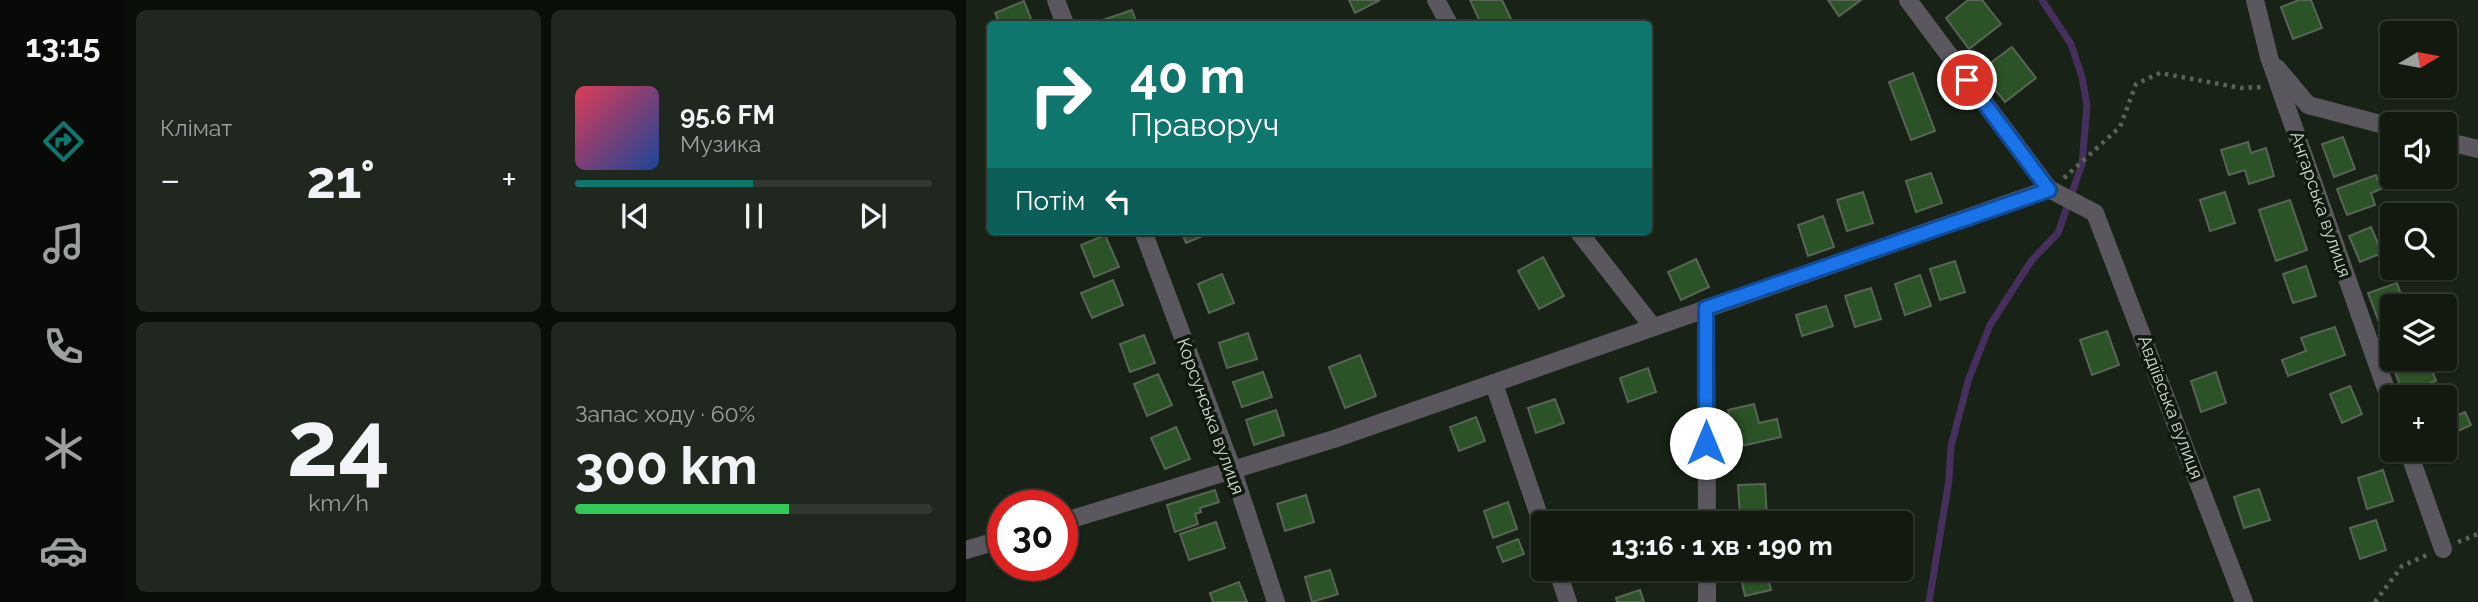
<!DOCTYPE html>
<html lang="uk">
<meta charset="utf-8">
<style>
:root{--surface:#121a10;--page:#1f271e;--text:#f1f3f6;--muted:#9ca19f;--line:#313830;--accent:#0f766e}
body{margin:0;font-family:Raleway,sans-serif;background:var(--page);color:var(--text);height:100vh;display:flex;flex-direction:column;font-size:26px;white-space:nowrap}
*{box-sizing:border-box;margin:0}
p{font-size:23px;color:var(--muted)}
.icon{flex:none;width:38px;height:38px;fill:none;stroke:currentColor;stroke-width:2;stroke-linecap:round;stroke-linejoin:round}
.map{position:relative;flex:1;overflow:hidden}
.details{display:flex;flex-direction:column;gap:10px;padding:10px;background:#0a0e09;width:840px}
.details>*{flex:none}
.top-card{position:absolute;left:21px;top:21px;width:665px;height:214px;border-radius:7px;box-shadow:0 2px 5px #0004,0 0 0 2px var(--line);background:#0f766e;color:#fff;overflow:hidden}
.needle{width:46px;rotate:80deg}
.tools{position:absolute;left:1414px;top:21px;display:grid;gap:14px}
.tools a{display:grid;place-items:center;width:77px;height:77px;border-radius:7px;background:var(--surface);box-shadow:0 2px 5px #0004,0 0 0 2px var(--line);font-size:35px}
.speed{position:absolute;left:21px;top:490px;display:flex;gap:14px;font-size:35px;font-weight:700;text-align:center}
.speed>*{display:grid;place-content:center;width:91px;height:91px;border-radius:50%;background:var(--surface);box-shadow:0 2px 5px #0004,0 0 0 2px var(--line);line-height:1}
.speed .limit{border:10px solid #d22;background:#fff;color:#111}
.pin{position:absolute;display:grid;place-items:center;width:60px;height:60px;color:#fff;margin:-30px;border:4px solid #fff;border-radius:50%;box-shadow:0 2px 7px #0007}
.me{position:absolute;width:77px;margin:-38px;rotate:0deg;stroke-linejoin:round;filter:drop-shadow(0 0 5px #0008)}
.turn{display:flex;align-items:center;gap:24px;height:147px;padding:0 28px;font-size:32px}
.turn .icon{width:91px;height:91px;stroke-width:2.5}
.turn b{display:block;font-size:49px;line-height:60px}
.then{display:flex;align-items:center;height:66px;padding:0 28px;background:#0003;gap:14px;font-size:26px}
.big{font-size:52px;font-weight:700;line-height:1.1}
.details .card{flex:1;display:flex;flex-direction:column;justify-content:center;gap:10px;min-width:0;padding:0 24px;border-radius:10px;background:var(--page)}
.details .dial{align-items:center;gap:0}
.dial b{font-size:91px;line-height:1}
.song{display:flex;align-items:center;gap:21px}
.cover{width:84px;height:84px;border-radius:10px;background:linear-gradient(135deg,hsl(350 70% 55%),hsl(220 70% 35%))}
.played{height:7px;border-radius:4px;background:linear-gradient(90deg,var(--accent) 50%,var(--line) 50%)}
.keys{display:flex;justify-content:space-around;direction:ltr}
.heat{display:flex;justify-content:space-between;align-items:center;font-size:38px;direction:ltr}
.charge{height:10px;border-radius:5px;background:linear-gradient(90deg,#34c759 60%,var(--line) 0)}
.details .tiles{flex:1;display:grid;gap:10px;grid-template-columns:repeat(2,1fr)}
.trip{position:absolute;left:565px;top:511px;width:382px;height:70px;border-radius:7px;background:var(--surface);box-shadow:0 2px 5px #0004,0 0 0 2px var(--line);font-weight:700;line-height:70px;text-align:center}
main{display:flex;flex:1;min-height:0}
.dock{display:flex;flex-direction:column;width:126px;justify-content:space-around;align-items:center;background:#070a06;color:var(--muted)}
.dock .icon{width:49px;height:49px}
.dock .on{color:var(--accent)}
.dock b{font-size:32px;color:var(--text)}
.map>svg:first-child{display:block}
</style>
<main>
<nav class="dock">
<b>13:15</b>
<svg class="icon on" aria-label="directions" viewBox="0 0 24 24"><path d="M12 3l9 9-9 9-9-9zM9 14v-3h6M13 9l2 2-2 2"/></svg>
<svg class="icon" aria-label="music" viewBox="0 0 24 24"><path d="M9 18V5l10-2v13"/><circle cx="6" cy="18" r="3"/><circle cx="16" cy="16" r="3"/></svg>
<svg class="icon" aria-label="phone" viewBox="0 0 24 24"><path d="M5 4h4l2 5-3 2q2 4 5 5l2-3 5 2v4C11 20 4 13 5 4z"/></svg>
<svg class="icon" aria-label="climate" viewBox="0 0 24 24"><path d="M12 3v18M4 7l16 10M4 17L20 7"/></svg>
<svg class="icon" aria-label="car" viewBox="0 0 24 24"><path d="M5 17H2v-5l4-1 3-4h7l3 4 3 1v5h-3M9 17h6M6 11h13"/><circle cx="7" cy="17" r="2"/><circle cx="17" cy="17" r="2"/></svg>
</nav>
<section class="details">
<div class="tiles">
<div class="card"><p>Клімат</p>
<div class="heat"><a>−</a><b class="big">21°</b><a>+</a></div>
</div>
<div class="card">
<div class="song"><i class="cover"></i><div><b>95.6 FM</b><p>Музика</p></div></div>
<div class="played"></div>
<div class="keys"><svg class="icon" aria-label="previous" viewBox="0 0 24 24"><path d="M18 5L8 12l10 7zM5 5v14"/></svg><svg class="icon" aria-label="pause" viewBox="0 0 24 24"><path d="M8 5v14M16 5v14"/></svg><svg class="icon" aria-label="next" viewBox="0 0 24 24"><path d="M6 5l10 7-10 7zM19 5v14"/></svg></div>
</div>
<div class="card dial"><b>24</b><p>km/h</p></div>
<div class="card"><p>Запас ходу · 60%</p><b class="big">300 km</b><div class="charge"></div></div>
</div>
</section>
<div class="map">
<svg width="1512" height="602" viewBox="0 0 1512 602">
<rect width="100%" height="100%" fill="#182216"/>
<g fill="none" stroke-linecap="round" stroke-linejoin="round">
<path stroke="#462f5c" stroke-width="7" d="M 963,602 L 983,480 L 985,446 L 1003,378 L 1024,325 L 1066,260 L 1092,233 L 1116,164 L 1121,105 L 1116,77 L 1105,44 L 1076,0"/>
</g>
<g fill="#2c5228" stroke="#586556" stroke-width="2">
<path d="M 383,0 L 414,0 L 389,13 Z"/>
<path d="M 504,0 L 536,0 L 546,21 L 539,24 L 515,24 Z"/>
<path d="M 862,0 L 895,0 L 873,16 Z"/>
<path d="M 1002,0 L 1016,0 L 1035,24 L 1003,49 L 980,18 Z"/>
<path d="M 1333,0 L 1345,0 L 1356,28 L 1327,39 L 1315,7 Z"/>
<path d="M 58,1 L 67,24 L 34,24 L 29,13 Z"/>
<path d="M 166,10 L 171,24 L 138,24 L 137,20 Z"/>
<path d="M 1046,47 L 1070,78 L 1039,102 L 1014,71 Z"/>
<path d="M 947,73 L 969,131 L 945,140 L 923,82 Z"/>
<path d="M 1377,137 L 1389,169 L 1368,177 L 1356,144 Z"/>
<path d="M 1282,142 L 1285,153 L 1300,148 L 1308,176 L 1283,184 L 1279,170 L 1263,175 L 1255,150 Z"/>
<path d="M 965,173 L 976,203 L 950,212 L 940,181 Z"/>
<path d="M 1410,175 L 1415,189 L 1405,193 L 1409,205 L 1381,215 L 1371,189 Z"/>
<path d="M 897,192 L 907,223 L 881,231 L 871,200 Z"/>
<path d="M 1259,192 L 1269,223 L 1244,231 L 1234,200 Z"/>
<path d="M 1324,200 L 1341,250 L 1310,261 L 1293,210 Z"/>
<path d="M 857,216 L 868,247 L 842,256 L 832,225 Z"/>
<path d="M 1405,227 L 1416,253 L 1394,262 L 1383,236 Z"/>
<path d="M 215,231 L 243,231 L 244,233 L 220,243 Z"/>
<path d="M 139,235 L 153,267 L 128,277 L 115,245 Z"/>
<path d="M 577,257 L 598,296 L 573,309 L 552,271 Z"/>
<path d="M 730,259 L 743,287 L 715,300 L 702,272 Z"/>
<path d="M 989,261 L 999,292 L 974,300 L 964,269 Z"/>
<path d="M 1340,266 L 1350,296 L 1327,303 L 1317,274 Z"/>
<path d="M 256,274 L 268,303 L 243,313 L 232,284 Z"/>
<path d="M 954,275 L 965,306 L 939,315 L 929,284 Z"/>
<path d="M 147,280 L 157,305 L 126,318 L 115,293 Z"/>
<path d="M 1431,283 L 1439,306 L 1426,306 L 1426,326 L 1416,330 L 1402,293 Z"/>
<path d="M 905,288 L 915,319 L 889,327 L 879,296 Z"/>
<path d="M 860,306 L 867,326 L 836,336 L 830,315 Z"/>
<path d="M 1369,327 L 1379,355 L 1322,376 L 1316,360 L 1340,351 L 1335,338 Z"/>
<path d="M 1141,331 L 1153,365 L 1126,375 L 1114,340 Z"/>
<path d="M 282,333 L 291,359 L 261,368 L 253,343 Z"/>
<path d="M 178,335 L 189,363 L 164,372 L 154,344 Z"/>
<path d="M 394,355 L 410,396 L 379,408 L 363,367 Z"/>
<path d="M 1441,359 L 1462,359 L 1470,381 L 1437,393 L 1426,364 Z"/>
<path d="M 682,368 L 690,392 L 662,402 L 654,378 Z"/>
<path d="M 297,372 L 306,397 L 276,407 L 267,382 Z"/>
<path d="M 1250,372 L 1260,403 L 1235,412 L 1225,381 Z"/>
<path d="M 192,374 L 206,405 L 181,416 L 168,384 Z"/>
<path d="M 1384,386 L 1396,414 L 1376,423 L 1364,394 Z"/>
<path d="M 589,399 L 598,423 L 570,433 L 562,408 Z"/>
<path d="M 788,404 L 793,423 L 811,419 L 815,437 L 771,447 L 762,410 Z"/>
<path d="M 310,410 L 318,435 L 288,445 L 280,420 Z"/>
<path d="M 1499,412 L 1505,425 L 1485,434 L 1491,449 L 1461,462 L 1456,450 L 1479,450 L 1479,421 Z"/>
<path d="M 510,417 L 519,441 L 493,451 L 484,427 Z"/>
<path d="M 210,427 L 224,459 L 199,469 L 185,438 Z"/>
<path d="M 1417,470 L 1427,501 L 1401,509 L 1392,478 Z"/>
<path d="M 799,484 L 801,516 L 774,518 L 772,485 Z"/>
<path d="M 1293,489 L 1304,520 L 1278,528 L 1268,497 Z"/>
<path d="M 249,490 L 253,502 L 234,508 L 235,512 L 229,514 L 232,524 L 209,532 L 201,505 Z"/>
<path d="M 340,495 L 348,522 L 319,531 L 311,504 Z"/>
<path d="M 542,502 L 551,529 L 527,538 L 518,511 Z"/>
<path d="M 1410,520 L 1420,550 L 1394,559 L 1384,528 Z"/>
<path d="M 250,522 L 259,548 L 223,560 L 214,534 Z"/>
<path d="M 552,539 L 558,554 L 537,562 L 531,547 Z"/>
<path d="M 614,569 L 641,569 L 642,571 L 619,581 Z"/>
<path d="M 773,569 L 800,569 L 805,590 L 779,596 Z"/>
<path d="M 364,570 L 372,594 L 346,602 L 339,577 Z"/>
<path d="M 273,582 L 281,602 L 247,602 L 244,593 Z"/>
<path d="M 674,590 L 678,602 L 651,602 L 650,598 Z"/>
</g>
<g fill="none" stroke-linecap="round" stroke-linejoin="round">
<g stroke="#5b6459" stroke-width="4.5" stroke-dasharray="3.5 5" stroke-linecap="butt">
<path d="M 1098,178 L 1154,127 L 1170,84 L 1194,73 L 1275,88 L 1295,87"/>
<path d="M 1492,542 L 1512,534"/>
<path d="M 1409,602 L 1436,566 L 1461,555"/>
</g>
<g stroke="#5a575e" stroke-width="18">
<path d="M 90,0 L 99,24"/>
<path d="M 470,0 L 483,24"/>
<path d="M 942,0 L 1083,189"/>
<path d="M 1289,0 L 1303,57 L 1426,406"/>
<path d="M 1311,68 L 1342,105 L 1426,127"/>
<path d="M 1479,141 L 1512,149"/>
<path d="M 177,231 L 267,471 L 310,602"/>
<path d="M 612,231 L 687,327"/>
<path d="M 740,308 L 741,523"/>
<path d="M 528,384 L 578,530"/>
<path d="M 1442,450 L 1477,549"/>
<path d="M 96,522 L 368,439 L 1083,189 L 1129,213 L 1278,602"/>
<path d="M 0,550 L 37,539"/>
<path d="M 591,569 L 602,602"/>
<path d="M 741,569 L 741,602"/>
</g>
</g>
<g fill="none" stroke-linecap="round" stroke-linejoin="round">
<g stroke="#114b97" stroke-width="18">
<path id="route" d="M 740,443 L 740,308 L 1083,190 L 1001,80"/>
</g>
<use href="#route" stroke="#1a73e8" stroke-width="12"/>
</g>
<g text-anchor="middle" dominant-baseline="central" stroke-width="7" stroke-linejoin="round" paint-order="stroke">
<g font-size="18" fill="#d2dad1" stroke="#0f190d">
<text transform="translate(1355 204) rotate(71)">Ангарська вулиця</text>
<text transform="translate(1205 407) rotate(69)">Авдіївська вулиця</text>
<text transform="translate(245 416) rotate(70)">Корсунська вулиця</text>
</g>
</g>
</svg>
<div class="tools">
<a><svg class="needle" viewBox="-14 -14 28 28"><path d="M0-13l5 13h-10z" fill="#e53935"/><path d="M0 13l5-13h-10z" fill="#9ca19f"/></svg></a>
<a><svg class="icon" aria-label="sound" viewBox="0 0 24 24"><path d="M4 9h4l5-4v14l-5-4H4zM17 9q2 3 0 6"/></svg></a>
<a><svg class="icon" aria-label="search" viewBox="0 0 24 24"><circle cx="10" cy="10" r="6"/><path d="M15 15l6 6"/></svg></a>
<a><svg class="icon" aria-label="layers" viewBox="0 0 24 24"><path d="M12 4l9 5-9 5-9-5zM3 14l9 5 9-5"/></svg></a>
<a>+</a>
</div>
<div class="speed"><div class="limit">30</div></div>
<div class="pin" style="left:1001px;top:80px;background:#d93025"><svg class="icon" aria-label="arrive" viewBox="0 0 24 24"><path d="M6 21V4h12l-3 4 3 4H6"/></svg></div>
<svg class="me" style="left:740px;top:443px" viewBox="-20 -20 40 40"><circle r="19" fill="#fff"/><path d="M0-13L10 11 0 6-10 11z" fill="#1a73e8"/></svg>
<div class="trip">13:16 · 1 хв · 190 m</div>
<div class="top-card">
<div class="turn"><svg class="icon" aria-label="right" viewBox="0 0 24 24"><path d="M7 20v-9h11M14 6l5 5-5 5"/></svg><div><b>40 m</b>Праворуч</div></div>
<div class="then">Потім<svg class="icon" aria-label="left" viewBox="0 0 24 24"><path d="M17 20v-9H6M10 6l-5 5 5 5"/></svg></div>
</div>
</div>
</main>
